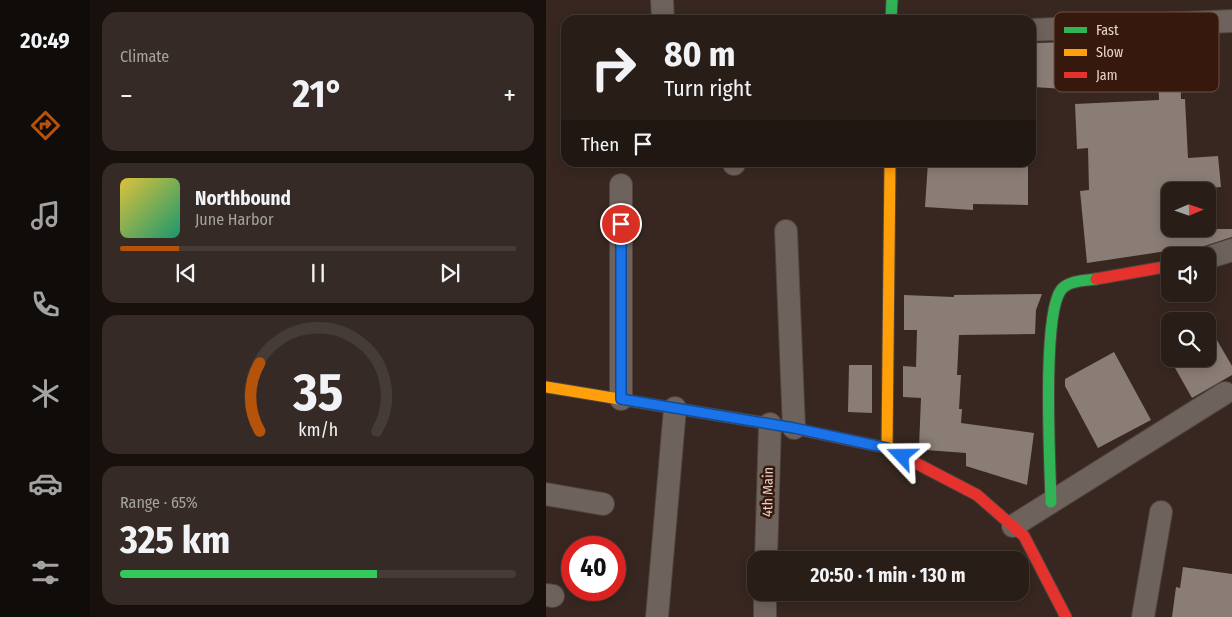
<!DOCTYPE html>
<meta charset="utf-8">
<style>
:root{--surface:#291d18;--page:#352a25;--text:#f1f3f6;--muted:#a5a2a2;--line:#453b37;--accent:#b45309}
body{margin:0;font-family:"Fira Sans Condensed",sans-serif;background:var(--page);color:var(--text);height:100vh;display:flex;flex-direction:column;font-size:19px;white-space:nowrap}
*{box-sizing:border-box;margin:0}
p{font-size:16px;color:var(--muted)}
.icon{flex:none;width:28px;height:28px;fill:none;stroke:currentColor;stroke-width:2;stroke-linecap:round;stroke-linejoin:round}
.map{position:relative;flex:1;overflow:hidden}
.drawer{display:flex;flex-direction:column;gap:12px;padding:12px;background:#17100d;width:456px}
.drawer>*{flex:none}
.guide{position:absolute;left:15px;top:15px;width:475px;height:152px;border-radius:15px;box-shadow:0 2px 12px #0003,0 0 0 1px var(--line);background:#291d18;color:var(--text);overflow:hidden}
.needle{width:32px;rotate:88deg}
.controls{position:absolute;left:615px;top:182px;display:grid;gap:10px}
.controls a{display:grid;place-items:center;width:55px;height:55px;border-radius:10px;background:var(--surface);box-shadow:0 2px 12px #0003,0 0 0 1px var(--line);font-size:25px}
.speed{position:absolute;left:15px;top:536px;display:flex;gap:10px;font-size:25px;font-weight:700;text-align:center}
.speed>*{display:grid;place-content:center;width:65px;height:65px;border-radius:50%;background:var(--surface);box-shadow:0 2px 12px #0003,0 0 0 1px var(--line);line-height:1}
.speed .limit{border:8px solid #d22;background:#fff;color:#111}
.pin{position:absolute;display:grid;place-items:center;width:42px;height:42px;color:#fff;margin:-21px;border:2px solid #fff;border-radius:50%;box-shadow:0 1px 5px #0007}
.me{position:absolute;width:55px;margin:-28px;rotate:293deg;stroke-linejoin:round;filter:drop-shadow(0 0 4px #0008)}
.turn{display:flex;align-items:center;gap:18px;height:105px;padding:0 20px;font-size:22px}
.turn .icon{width:65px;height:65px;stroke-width:2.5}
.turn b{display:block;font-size:35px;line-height:42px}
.then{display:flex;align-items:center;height:48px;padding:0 20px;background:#0003;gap:10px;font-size:19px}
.big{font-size:38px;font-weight:700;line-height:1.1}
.drawer .widget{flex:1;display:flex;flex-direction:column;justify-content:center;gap:8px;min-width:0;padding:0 18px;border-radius:15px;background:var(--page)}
.drawer .dial{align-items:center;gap:0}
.dial svg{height:130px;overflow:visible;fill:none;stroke:var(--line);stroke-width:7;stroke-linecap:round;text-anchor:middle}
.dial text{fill:var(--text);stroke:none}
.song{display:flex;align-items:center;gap:15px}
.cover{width:60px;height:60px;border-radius:8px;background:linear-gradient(135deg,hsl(50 70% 55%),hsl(160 70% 35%))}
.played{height:5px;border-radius:2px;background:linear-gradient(90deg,var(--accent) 15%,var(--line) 15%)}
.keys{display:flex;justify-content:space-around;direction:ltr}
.heat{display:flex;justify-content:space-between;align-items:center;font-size:28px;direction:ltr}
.charge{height:8px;border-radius:4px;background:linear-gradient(90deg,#34c759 65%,var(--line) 0)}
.trip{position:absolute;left:201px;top:551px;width:282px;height:50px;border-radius:15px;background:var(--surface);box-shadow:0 2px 12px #0003,0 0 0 1px var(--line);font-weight:700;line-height:50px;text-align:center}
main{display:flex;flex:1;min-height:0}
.tab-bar{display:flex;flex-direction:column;width:90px;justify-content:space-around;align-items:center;background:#100c0a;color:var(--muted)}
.tab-bar .icon{width:35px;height:35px}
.tab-bar .current{color:var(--accent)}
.tab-bar b{font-size:22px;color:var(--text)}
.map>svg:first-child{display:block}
</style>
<main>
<nav class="tab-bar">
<b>20:49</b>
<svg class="icon current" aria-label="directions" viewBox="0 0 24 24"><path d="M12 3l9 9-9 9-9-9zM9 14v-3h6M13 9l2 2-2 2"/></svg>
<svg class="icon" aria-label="music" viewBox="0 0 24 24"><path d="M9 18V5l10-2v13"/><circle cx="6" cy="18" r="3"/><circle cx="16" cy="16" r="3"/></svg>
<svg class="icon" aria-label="phone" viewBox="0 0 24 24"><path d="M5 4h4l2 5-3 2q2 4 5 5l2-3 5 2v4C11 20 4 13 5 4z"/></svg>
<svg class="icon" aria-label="climate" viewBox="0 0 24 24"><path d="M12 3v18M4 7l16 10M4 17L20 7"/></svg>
<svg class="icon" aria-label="car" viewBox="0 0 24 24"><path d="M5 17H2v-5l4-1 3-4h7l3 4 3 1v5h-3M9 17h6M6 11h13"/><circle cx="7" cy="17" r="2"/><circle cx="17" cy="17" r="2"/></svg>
<svg class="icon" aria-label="filters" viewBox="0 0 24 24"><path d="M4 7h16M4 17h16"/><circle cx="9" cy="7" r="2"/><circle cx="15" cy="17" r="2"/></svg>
</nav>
<section class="drawer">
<div class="widget"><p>Climate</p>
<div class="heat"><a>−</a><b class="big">21°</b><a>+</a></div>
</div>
<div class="widget">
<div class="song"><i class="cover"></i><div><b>Northbound</b><p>June Harbor</p></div></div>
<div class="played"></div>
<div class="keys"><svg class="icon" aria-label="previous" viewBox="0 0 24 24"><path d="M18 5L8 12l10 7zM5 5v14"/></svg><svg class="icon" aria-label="pause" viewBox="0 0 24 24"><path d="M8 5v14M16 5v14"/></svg><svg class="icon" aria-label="next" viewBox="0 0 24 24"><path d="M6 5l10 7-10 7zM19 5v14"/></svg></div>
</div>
<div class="widget dial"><svg viewBox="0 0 100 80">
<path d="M14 69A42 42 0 1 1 86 69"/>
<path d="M14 69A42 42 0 0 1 14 27" stroke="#b45309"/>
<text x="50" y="56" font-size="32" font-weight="700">35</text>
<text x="50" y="72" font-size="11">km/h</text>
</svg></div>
<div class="widget"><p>Range · 65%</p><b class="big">325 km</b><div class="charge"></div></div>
</section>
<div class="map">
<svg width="686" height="617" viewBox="0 0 686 617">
<rect width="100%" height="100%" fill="#372720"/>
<g fill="#8a7d75">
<path d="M 522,42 L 519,89 L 487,87 L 489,43 Z"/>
<path d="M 634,57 L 635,99 L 639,99 L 642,158 L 672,156 L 675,187 L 618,192 L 620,229 L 686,229 L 686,237 L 655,247 L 621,248 L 621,251 L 541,263 L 534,191 L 543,190 L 542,148 L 531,149 L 529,104 L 613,100 L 612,58 Z"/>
<path d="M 382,162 L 482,162 L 482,205 L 427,204 L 427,210 L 379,207 Z"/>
<path d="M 496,294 L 490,310 L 489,334 L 413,335 L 411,375 L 415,375 L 413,409 L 416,409 L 415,423 L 488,433 L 481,485 L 420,466 L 420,453 L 380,450 L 373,447 L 375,398 L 357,397 L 357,366 L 370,367 L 371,330 L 358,330 L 358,295 L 408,297 L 408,295 Z"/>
<path d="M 661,323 L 686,366 L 686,375 L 646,398 L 624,359 L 661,359 Z"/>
<path d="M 568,352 L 605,420 L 552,448 L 519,386 L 519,379 Z"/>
<path d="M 303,365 L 326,365 L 326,413 L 302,412 Z"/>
<path d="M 637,567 L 686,574 L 686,617 L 626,617 L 630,587 L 634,588 Z"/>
</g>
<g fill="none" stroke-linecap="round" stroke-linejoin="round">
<g stroke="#51443e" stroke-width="24">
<g id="street">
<path d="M 116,0 L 117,20"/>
<path d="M 485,30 L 686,21"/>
<path d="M 188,162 L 188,164"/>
<path d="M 240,231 L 248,428"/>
<path d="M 661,258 L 686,250"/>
<path d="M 75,399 L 75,185"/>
<path d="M 0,494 L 57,504"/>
<path d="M 467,526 L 679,393"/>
<path d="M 220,560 L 224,424"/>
<path d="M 0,595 L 7,596"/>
<path d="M 111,617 L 129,408"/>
<path d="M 219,617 L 219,592"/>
<path d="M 597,617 L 615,512"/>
</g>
</g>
<g stroke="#51443e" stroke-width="13">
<g id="fast">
<path d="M 345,20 L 346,0"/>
<path d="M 505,502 C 504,464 496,315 515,290 C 523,280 539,281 550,279"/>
</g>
</g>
<g stroke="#51443e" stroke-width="13">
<g id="slow">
<path d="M 0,387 L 237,426"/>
<path d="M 341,448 L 344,162"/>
</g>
</g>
<g stroke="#51443e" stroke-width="13">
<g id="jam">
<path d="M 550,279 L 624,266"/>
<path d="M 237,426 L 341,448 L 431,495 L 478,536 L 520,617"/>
</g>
</g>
<use href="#street" stroke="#6e625c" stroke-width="22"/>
<use href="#fast" stroke="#30b455" stroke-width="11"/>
<use href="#slow" stroke="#ff9f0a" stroke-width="11"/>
<use href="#jam" stroke="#e5322d" stroke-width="11"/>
</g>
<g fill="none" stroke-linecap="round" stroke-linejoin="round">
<g stroke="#114b97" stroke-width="12">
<path id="route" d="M 75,224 L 75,399 L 248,428 L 341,448 L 356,456"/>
</g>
<use href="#route" stroke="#1a73e8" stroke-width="9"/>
</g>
<g text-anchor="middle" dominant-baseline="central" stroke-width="5" stroke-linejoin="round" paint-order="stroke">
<g font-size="14" fill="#e8d4cb" stroke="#36190c">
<text transform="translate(222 492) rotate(-89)">4th Main</text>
</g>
</g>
<rect x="508" y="12" width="165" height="80" rx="8" fill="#36190c" stroke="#6b5145" stroke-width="1"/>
<rect x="518" y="27" width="23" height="6" fill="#30b455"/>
<rect x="518" y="49" width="23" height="7" fill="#ff9f0a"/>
<rect x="518" y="72" width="23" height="6" fill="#e5322d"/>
<g font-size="14" fill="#e8d4cb">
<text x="550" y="35">Fast</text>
<text x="550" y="57">Slow</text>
<text x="550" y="80">Jam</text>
</g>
</svg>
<div class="controls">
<a><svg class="needle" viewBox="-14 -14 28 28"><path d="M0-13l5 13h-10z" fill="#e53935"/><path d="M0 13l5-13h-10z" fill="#a5a2a2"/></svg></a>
<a><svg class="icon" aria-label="sound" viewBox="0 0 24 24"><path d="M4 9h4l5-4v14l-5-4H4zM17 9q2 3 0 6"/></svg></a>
<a><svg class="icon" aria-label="search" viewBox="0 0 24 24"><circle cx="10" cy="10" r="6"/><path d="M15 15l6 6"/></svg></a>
</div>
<div class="speed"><div class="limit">40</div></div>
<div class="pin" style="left:75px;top:224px;background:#d93025"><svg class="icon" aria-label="arrive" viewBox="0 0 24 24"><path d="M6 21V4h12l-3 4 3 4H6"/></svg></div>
<svg class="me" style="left:356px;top:456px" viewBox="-20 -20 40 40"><path d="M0-17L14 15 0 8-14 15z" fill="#1a73e8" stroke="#fff" stroke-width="4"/></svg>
<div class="trip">20:50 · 1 min · 130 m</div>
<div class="guide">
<div class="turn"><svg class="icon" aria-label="right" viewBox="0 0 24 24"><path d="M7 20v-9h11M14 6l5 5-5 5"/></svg><div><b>80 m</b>Turn right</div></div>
<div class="then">Then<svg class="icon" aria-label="arrive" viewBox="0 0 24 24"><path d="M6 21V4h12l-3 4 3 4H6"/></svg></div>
</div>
</div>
</main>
